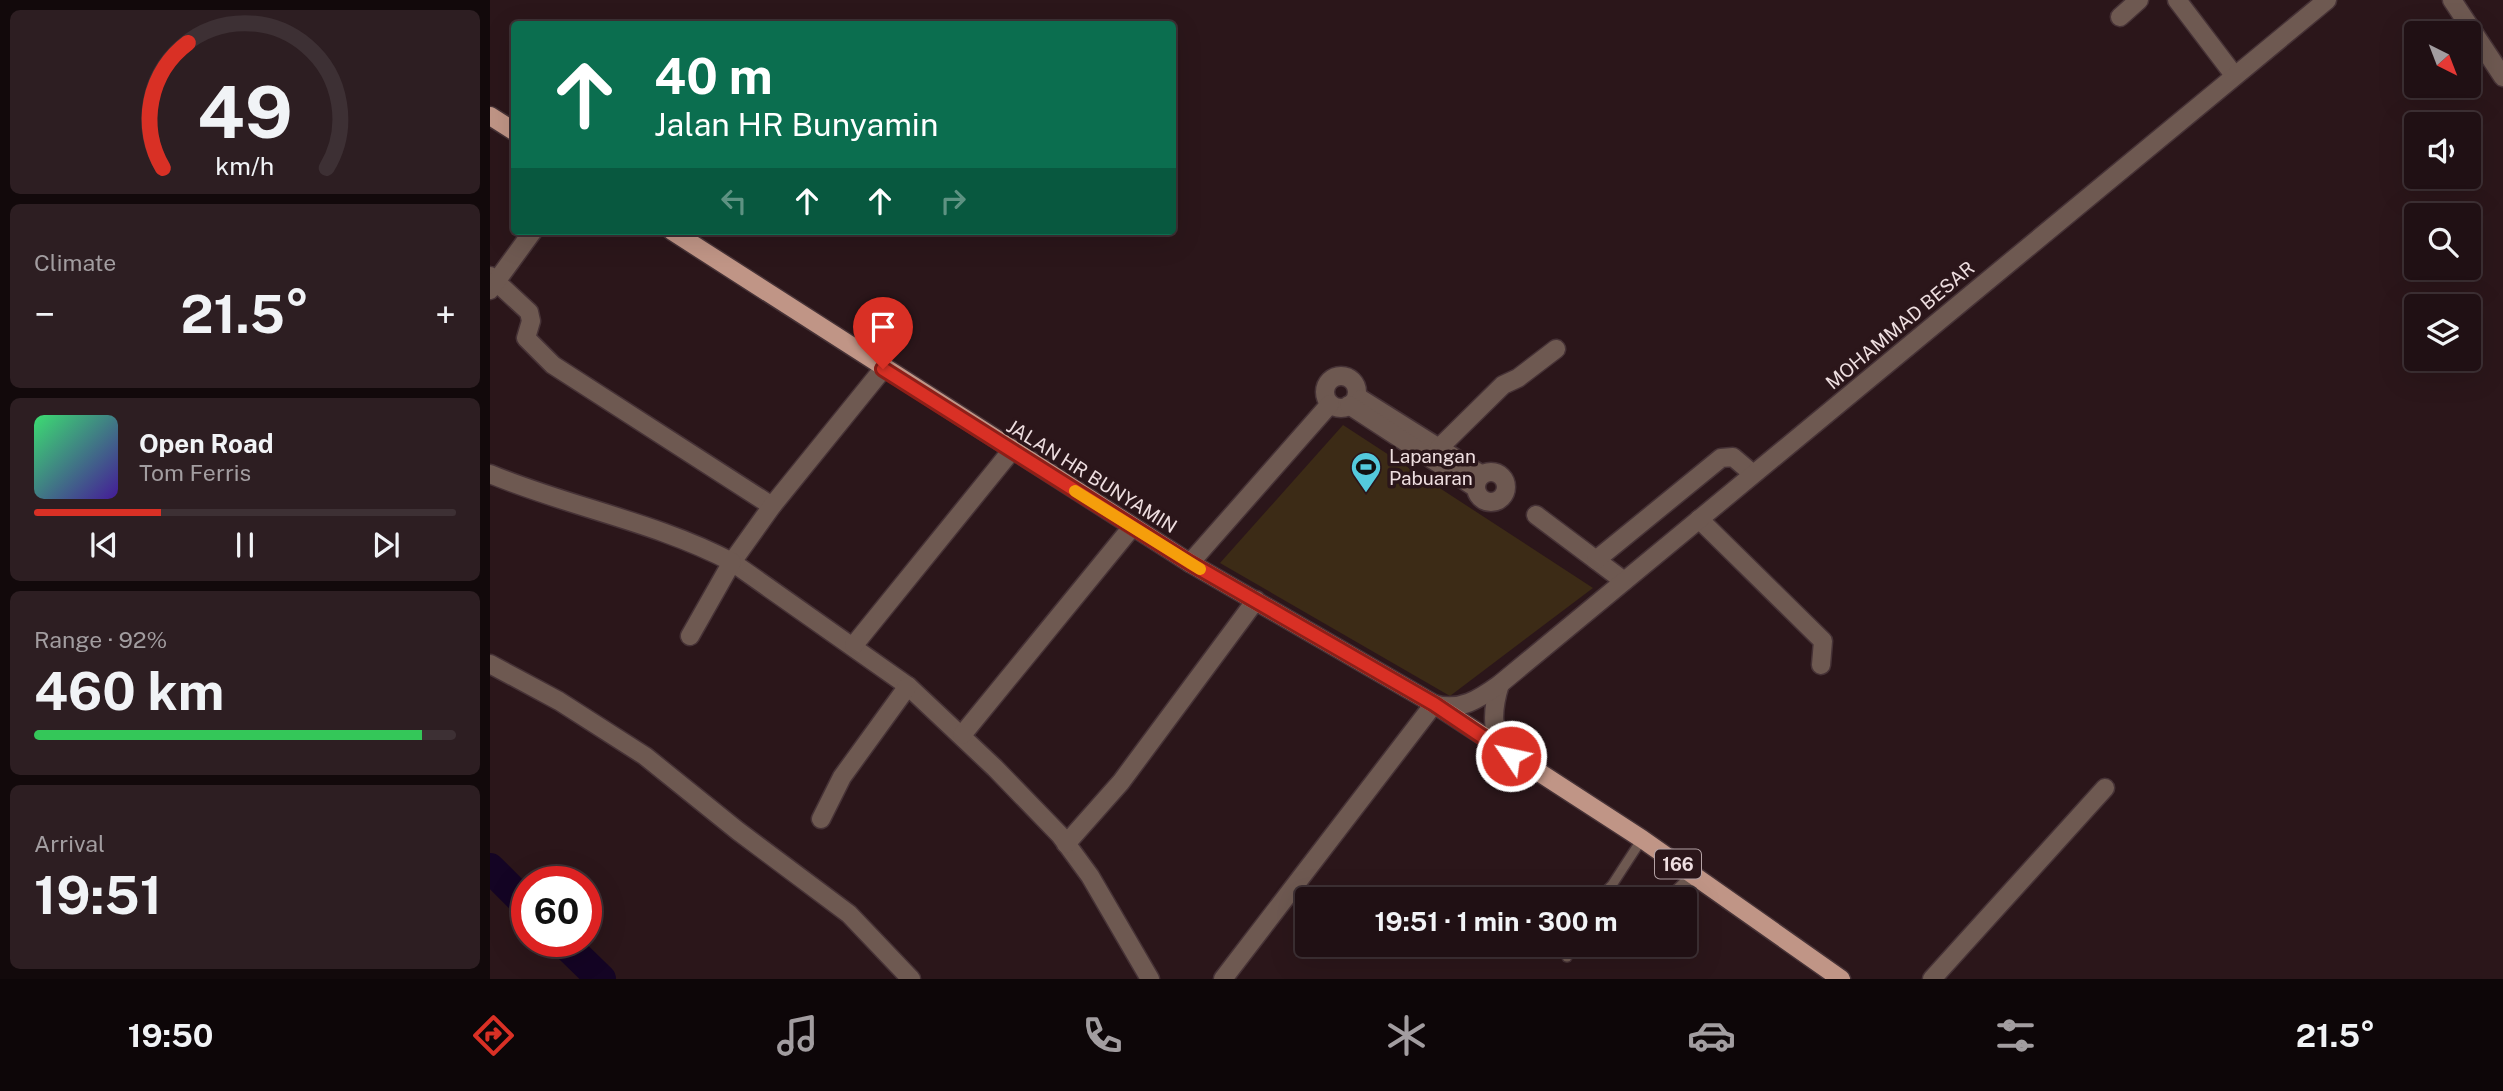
<!DOCTYPE html>
<meta charset="utf-8">
<style>
:root{--surface:#201014;--page:#2d1e22;--text:#f1f3f6;--muted:#a29da0;--line:#3d3034;--accent:#d93025}
body{margin:0;font-family:"Public Sans",sans-serif;background:var(--page);color:var(--text);height:100vh;display:flex;flex-direction:column;font-size:26px;white-space:nowrap}
*{box-sizing:border-box;margin:0}
p{font-size:23px;color:var(--muted)}
.icon{flex:none;width:38px;height:38px;fill:none;stroke:currentColor;stroke-width:2;stroke-linecap:round;stroke-linejoin:round}
.map{position:relative;flex:1;overflow:hidden}
.panel{display:flex;flex-direction:column;gap:10px;padding:10px;background:#12090b;width:490px}
.panel>*{flex:none}
.hud{position:absolute;left:21px;top:21px;width:665px;height:214px;border-radius:7px;box-shadow:0 7px 28px #0002,0 0 0 2px var(--line);background:#0b6e4f;color:#fff;overflow:hidden}
.needle{width:46px;rotate:138deg}
.fabs{position:absolute;left:1914px;top:21px;display:grid;gap:14px}
.fabs a{display:grid;place-items:center;width:77px;height:77px;border-radius:7px;background:var(--surface);box-shadow:0 7px 28px #0002,0 0 0 2px var(--line);font-size:35px}
.speed{position:absolute;left:21px;top:866px;display:flex;gap:14px;font-size:35px;font-weight:700;text-align:center}
.speed>*{display:grid;place-content:center;width:91px;height:91px;border-radius:50%;background:var(--surface);box-shadow:0 7px 28px #0002,0 0 0 2px var(--line);line-height:1}
.speed .limit{border:10px solid #d22;background:#fff;color:#111}
.pin{position:absolute;display:grid;place-items:center;width:60px;height:60px;color:#fff;margin:-72px -30px;border-radius:50% 50% 50% 0;rotate:-45deg;box-shadow:0 0 7px #0007}
.pin .icon{rotate:45deg}
.me{position:absolute;width:77px;margin:-38px;rotate:304deg;stroke-linejoin:round;filter:drop-shadow(0 0 5px #0008)}
.turn{display:flex;align-items:center;gap:24px;height:147px;padding:0 28px;font-size:32px}
.turn .icon{width:91px;height:91px;stroke-width:2.5}
.turn b{display:block;font-size:49px;line-height:60px}
.lanes{display:flex;align-items:center;height:66px;padding:0 28px;background:#0003;justify-content:center;gap:35px;direction:ltr}
.lanes .off{opacity:.35}
.big{font-size:52px;font-weight:700;line-height:1.1}
.panel .widget{flex:1;display:flex;flex-direction:column;justify-content:center;gap:10px;min-width:0;padding:0 24px;border-radius:10px;background:var(--page)}
.panel .dial{align-items:center;gap:0}
.dial svg{height:182px;overflow:visible;fill:none;stroke:var(--line);stroke-width:7;stroke-linecap:round;text-anchor:middle}
.dial text{fill:var(--text);stroke:none}
.song{display:flex;align-items:center;gap:21px}
.cover{width:84px;height:84px;border-radius:10px;background:linear-gradient(135deg,hsl(140 70% 55%),hsl(260 70% 35%))}
.played{height:7px;border-radius:4px;background:linear-gradient(90deg,var(--accent) 30%,var(--line) 30%)}
.keys{display:flex;justify-content:space-around;direction:ltr}
.heat{display:flex;justify-content:space-between;align-items:center;font-size:38px;direction:ltr}
.charge{height:10px;border-radius:5px;background:linear-gradient(90deg,#34c759 92%,var(--line) 0)}
.trip{position:absolute;left:805px;top:887px;width:402px;height:70px;border-radius:7px;background:var(--surface);box-shadow:0 7px 28px #0002,0 0 0 2px var(--line);font-weight:700;line-height:70px;text-align:center}
.tabs{display:flex;height:112px;justify-content:space-around;align-items:center;background:#0d0608;color:var(--muted)}
.tabs .icon{width:49px;height:49px}
.tabs .active{color:var(--accent)}
.tabs b{font-size:32px;color:var(--text)}
main{display:flex;flex:1;min-height:0}
.map>svg:first-child{display:block}
</style>
<main>
<section class="panel">
<div class="widget dial"><svg viewBox="0 0 100 80">
<path d="M14 69A42 42 0 1 1 86 69"/>
<path d="M14 69A42 42 0 0 1 25 14" stroke="#d93025"/>
<text x="50" y="56" font-size="32" font-weight="700">49</text>
<text x="50" y="72" font-size="11">km/h</text>
</svg></div>
<div class="widget"><p>Climate</p>
<div class="heat"><a>−</a><b class="big">21.5°</b><a>+</a></div>
</div>
<div class="widget">
<div class="song"><i class="cover"></i><div><b>Open Road</b><p>Tom Ferris</p></div></div>
<div class="played"></div>
<div class="keys"><svg class="icon" aria-label="previous" viewBox="0 0 24 24"><path d="M18 5L8 12l10 7zM5 5v14"/></svg><svg class="icon" aria-label="pause" viewBox="0 0 24 24"><path d="M8 5v14M16 5v14"/></svg><svg class="icon" aria-label="next" viewBox="0 0 24 24"><path d="M6 5l10 7-10 7zM19 5v14"/></svg></div>
</div>
<div class="widget"><p>Range · 92%</p><b class="big">460 km</b><div class="charge"></div></div>
<div class="widget"><p>Arrival</p><b class="big">19:51</b></div>
</section>
<div class="map">
<svg width="2013" height="979" viewBox="0 0 2013 979">
<rect width="100%" height="100%" fill="#2b161a"/>
<path fill="#3c2b16" d="M 853,425 L 1103,588 L 960,696 L 730,563 Z"/>
<g fill="none" stroke-linecap="round" stroke-linejoin="round">
<g stroke="#140424" stroke-width="30">
<path d="M 0,868 L 37,905"/>
<path d="M 73,942 L 111,979"/>
</g>
<g stroke="#463236" stroke-width="12">
<g id="service">
<path d="M 1107,900 L 1122,885 L 1152,839"/>
<path d="M 1077,945 L 1077,957"/>
</g>
</g>
<g stroke="#463236" stroke-width="21">
<g id="minor">
<path d="M 1687,0 L 1744,75"/>
<path d="M 1962,0 L 2013,77"/>
<path d="M 1630,17 L 1649,0"/>
<path d="M 0,276 L 39,312 L 41,321 L 36,338 L 63,365 L 282,506"/>
<path d="M 0,290 L 43,231"/>
<path d="M 393,369 L 282,506 L 242,562 L 418,686 L 505,768 L 570,835 L 600,876 L 660,979"/>
<circle cx="851" cy="392" r="16"/>
<path d="M 871,399 L 992,475"/>
<path d="M 859,405 L 986,488"/>
<path d="M 949,448 L 1013,385 L 1028,378 L 1066,349"/>
<circle cx="1001" cy="487" r="15"/>
<path d="M 0,474 C 79,507 166,522 242,562 L 200,636"/>
<path d="M 1046,515 L 1134,581"/>
<path d="M 1209,519 L 1333,641 L 1331,665"/>
<path d="M 1106,560 L 1231,458 L 1243,457 L 1263,474"/>
<path d="M 700,563 L 840,404"/>
<path d="M 364,645 L 522,450"/>
<path d="M 0,664 L 69,701 L 155,756 L 248,831 L 359,914 L 421,979"/>
<path d="M 472,735 L 642,527"/>
<path d="M 331,819 L 352,777 L 418,686"/>
<path d="M 576,844 L 631,782 L 766,600"/>
<path d="M 1182,900 L 1206,877"/>
<path d="M 733,979 L 944,704"/>
<path d="M 1442,979 L 1615,788"/>
</g>
</g>
<g stroke="#463236" stroke-width="21">
<g id="tertiary">
<path d="M 1010,684 C 1003,706 999,735 1018,753"/>
<path d="M 944,704 C 970,712 989,699 1010,684 L 1837,0"/>
</g>
</g>
<g stroke="#463236" stroke-width="21">
<g id="primary">
<path d="M 0,116 L 24,131"/>
<path d="M 182,231 L 700,563 L 944,704 L 1152,839 L 1351,979"/>
</g>
</g>
<use href="#service" stroke="#6e5951" stroke-width="9"/>
<use href="#minor" stroke="#6e5951" stroke-width="18"/>
<use href="#tertiary" stroke="#6e5951" stroke-width="18"/>
<use href="#primary" stroke="#c09586" stroke-width="18"/>
</g>
<g fill="none" stroke-linecap="round" stroke-linejoin="round">
<g stroke="#8d1f18" stroke-width="18">
<path id="route" d="M 393,369 L 700,563 L 944,704 L 1021,756"/>
</g>
<use href="#route" stroke="#d93025" stroke-width="12"/>
<path stroke="#f59e0b" stroke-width="12" d="M 585,491 L 710,569"/>
</g>
<defs>
<g id="stadium-pin" transform="scale(1.575)"><path d="M0 17L-7.5 6A9.5 9.5 0 1 1 7.5 6Z" fill="#54cadd" stroke="#2b161a"/><path d="M0-5a6.5 5 0 1 0 0 10a6.5 5 0 1 0 0-10ZM-3.5-1.8h7v3.6h-7Z" fill="#111"/></g>
</defs>
<g fill-rule="evenodd">
<use href="#stadium-pin" x="876" y="467"/>
</g>
<g text-anchor="middle" dominant-baseline="central" stroke-width="7" stroke-linejoin="round" paint-order="stroke">
<rect fill="#2b161a" stroke="#b4a2a5" stroke-width="2" x="1165" y="849.5" width="46" height="29" rx="5"/>
<g font-size="18" font-weight="bold" fill="#eedee0">
<text x="1188" y="864">166</text>
</g>
<g font-size="19" fill="#eedee0" stroke="#2b161a">
<text transform="translate(1410 325) rotate(-40)">MOHAMMAD BESAR</text>
<text transform="translate(602 476) rotate(32)">JALAN HR BUNYAMIN</text>
</g>
<g font-size="19" fill="#eedee0" stroke="#2b161a" text-anchor="start">
<text x="899" y="456">Lapangan<tspan x="899" dy="22">Pabuaran</tspan></text>
</g>
</g>
</svg>
<div class="fabs">
<a><svg class="needle" viewBox="-14 -14 28 28"><path d="M0-13l5 13h-10z" fill="#e53935"/><path d="M0 13l5-13h-10z" fill="#a29da0"/></svg></a>
<a><svg class="icon" aria-label="sound" viewBox="0 0 24 24"><path d="M4 9h4l5-4v14l-5-4H4zM17 9q2 3 0 6"/></svg></a>
<a><svg class="icon" aria-label="search" viewBox="0 0 24 24"><circle cx="10" cy="10" r="6"/><path d="M15 15l6 6"/></svg></a>
<a><svg class="icon" aria-label="layers" viewBox="0 0 24 24"><path d="M12 4l9 5-9 5-9-5zM3 14l9 5 9-5"/></svg></a>
</div>
<div class="speed"><div class="limit">60</div></div>
<div class="pin" style="left:393px;top:369px;background:#d93025"><svg class="icon" aria-label="arrive" viewBox="0 0 24 24"><path d="M6 21V4h12l-3 4 3 4H6"/></svg></div>
<svg class="me" style="left:1021px;top:756px" viewBox="-20 -20 40 40"><circle r="17" fill="#d93025" stroke="#fff" stroke-width="3"/><path d="M0-11L8 9 0 5-8 9z" fill="#fff"/></svg>
<div class="trip">19:51 · 1 min · 300 m</div>
<div class="hud">
<div class="turn"><svg class="icon" aria-label="ahead" viewBox="0 0 24 24"><path d="M12 20V5M6 11l6-6 6 6"/></svg><div><b>40 m</b>Jalan HR Bunyamin</div></div>
<div class="lanes"><svg class="icon off" aria-label="left" viewBox="0 0 24 24"><path d="M17 20v-9H6M10 6l-5 5 5 5"/></svg><svg class="icon" aria-label="ahead" viewBox="0 0 24 24"><path d="M12 20V5M6 11l6-6 6 6"/></svg><svg class="icon" aria-label="ahead" viewBox="0 0 24 24"><path d="M12 20V5M6 11l6-6 6 6"/></svg><svg class="icon off" aria-label="right" viewBox="0 0 24 24"><path d="M7 20v-9h11M14 6l5 5-5 5"/></svg></div>
</div>
</div>
</main>
<nav class="tabs">
<b>19:50</b>
<svg class="icon active" aria-label="directions" viewBox="0 0 24 24"><path d="M12 3l9 9-9 9-9-9zM9 14v-3h6M13 9l2 2-2 2"/></svg>
<svg class="icon" aria-label="music" viewBox="0 0 24 24"><path d="M9 18V5l10-2v13"/><circle cx="6" cy="18" r="3"/><circle cx="16" cy="16" r="3"/></svg>
<svg class="icon" aria-label="phone" viewBox="0 0 24 24"><path d="M5 4h4l2 5-3 2q2 4 5 5l2-3 5 2v4C11 20 4 13 5 4z"/></svg>
<svg class="icon" aria-label="climate" viewBox="0 0 24 24"><path d="M12 3v18M4 7l16 10M4 17L20 7"/></svg>
<svg class="icon" aria-label="car" viewBox="0 0 24 24"><path d="M5 17H2v-5l4-1 3-4h7l3 4 3 1v5h-3M9 17h6M6 11h13"/><circle cx="7" cy="17" r="2"/><circle cx="17" cy="17" r="2"/></svg>
<svg class="icon" aria-label="filters" viewBox="0 0 24 24"><path d="M4 7h16M4 17h16"/><circle cx="9" cy="7" r="2"/><circle cx="15" cy="17" r="2"/></svg>
<b>21.5°</b>
</nav>
